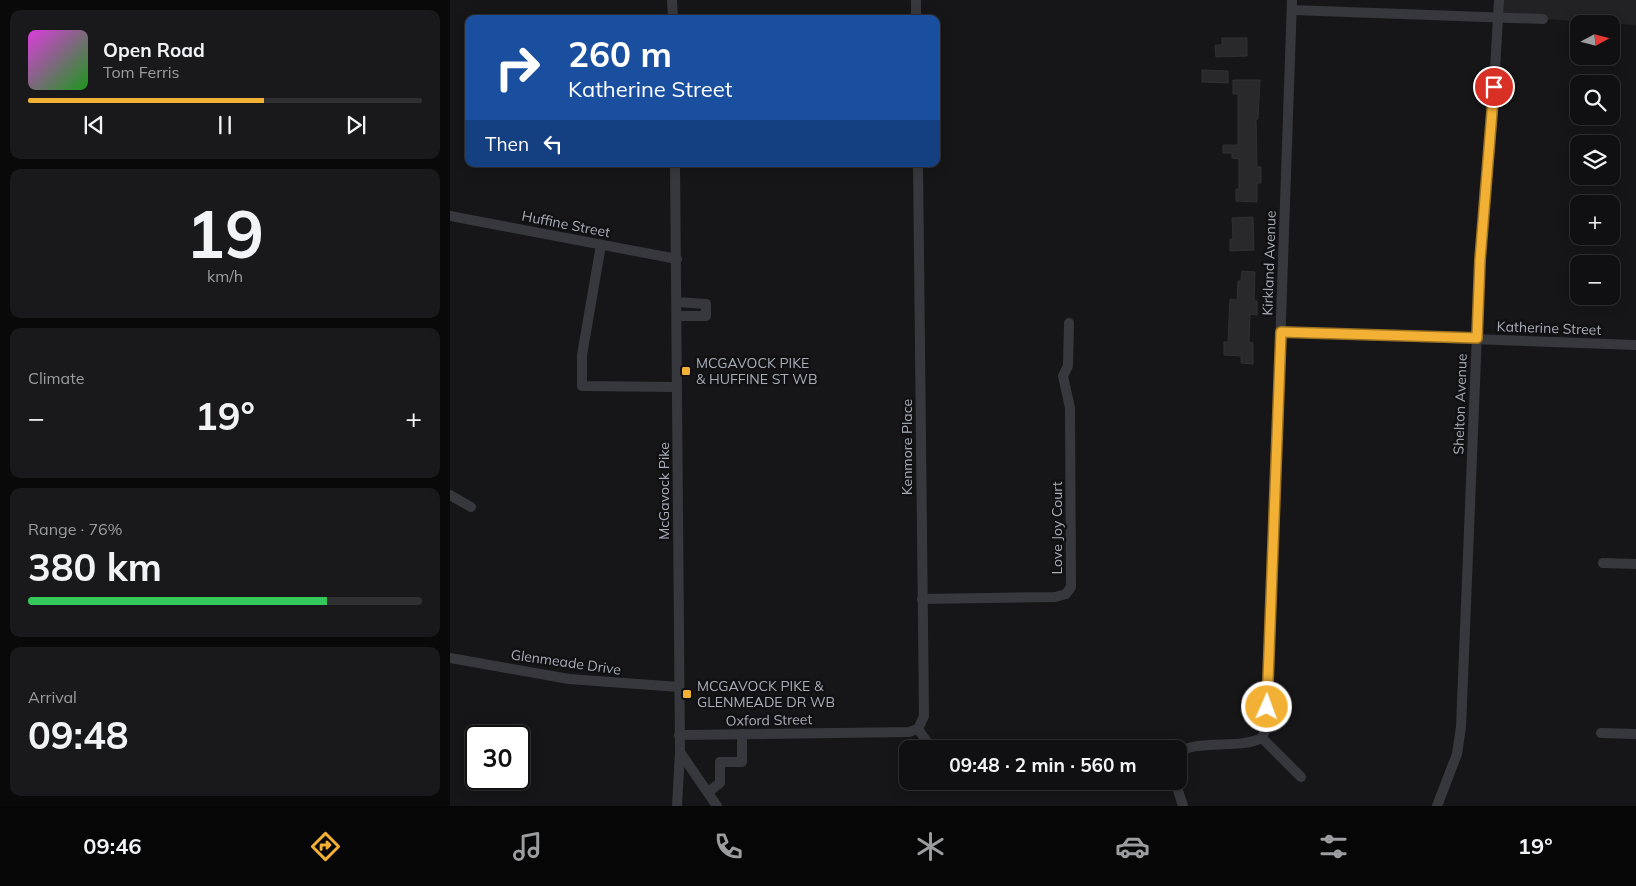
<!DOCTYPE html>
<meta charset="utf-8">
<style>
:root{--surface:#101012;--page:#19191b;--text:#f1f3f6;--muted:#9c9d9f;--line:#303032;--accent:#f2b134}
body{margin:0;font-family:Mulish,sans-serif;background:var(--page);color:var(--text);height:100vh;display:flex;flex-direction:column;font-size:19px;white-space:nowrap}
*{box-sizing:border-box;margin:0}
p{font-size:16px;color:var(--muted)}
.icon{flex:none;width:28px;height:28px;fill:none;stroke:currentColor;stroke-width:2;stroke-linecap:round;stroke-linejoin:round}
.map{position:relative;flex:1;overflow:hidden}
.drawer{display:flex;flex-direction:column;gap:10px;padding:10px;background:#09090a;width:450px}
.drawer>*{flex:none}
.hud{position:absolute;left:15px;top:15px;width:475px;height:152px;border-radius:10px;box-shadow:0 2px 12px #0003,0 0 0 1px var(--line);background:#1a4fa0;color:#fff;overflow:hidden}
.needle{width:32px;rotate:83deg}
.controls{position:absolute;left:1120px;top:15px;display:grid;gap:10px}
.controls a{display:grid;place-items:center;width:50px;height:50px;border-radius:10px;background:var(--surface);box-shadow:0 2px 12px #0003,0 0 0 1px var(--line);font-size:25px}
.speed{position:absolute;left:15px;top:725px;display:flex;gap:10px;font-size:25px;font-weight:700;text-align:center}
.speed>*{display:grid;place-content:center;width:65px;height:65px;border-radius:50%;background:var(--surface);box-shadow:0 2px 12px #0003,0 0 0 1px var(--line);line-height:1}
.speed .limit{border:2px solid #111;border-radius:8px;background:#fff;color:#111}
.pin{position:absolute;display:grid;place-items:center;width:42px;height:42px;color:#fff;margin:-21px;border:2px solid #fff;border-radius:50%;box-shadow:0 1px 5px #0007}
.me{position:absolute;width:55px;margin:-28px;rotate:2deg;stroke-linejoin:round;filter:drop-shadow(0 0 4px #0008)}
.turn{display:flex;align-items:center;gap:18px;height:105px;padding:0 20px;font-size:22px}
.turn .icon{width:65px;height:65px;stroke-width:2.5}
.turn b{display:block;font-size:35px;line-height:42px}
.then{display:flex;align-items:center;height:48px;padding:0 20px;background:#0003;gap:10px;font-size:19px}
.big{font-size:38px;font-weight:700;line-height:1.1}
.drawer .tile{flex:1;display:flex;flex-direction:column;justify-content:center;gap:8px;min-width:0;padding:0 18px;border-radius:10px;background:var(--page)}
.drawer .dial{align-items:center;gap:0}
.dial b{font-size:65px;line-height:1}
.song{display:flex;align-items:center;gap:15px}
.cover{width:60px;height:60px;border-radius:8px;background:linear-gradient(135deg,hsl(300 70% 55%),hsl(120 70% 35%))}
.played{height:5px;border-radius:2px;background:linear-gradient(90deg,var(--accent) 60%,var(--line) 60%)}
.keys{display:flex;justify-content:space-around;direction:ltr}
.heat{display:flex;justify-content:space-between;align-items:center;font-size:28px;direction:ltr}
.charge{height:8px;border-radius:4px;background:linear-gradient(90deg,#34c759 76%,var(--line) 0)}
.trip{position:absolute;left:449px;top:740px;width:288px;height:50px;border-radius:10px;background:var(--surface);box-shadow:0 2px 12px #0003,0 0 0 1px var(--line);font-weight:700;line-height:50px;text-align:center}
.menu{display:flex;height:80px;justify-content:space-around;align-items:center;background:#060607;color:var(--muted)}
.menu .icon{width:35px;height:35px}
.menu .active{color:var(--accent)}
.menu b{font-size:22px;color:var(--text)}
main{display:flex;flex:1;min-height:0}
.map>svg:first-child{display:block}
</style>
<main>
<section class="drawer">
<div class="tile">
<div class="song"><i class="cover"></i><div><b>Open Road</b><p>Tom Ferris</p></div></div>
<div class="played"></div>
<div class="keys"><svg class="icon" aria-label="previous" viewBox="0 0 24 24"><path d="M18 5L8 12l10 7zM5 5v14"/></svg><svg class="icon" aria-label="pause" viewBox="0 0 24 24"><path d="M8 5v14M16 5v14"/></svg><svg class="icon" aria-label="next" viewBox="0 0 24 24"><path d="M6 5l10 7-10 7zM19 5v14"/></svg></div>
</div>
<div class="tile dial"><b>19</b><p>km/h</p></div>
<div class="tile"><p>Climate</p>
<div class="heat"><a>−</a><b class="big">19°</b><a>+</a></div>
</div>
<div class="tile"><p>Range · 76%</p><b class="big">380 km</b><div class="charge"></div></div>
<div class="tile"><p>Arrival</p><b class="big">09:48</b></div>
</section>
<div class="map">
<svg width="1186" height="806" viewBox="0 0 1186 806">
<rect width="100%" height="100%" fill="#161618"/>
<path fill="#222225" d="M 1049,0 L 1186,0 L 1186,25 L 1048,16 Z"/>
<g fill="#29292c" stroke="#303034">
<path d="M 772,38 L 797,38 L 797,56 L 766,57 L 765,45 L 772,45 Z"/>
<path d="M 752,70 L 778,71 L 778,83 L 752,82 Z"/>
<path d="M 783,80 L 810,80 L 808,119 L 806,119 L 807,167 L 811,167 L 811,183 L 807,183 L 807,202 L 786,201 L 786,189 L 789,189 L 789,159 L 782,158 L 782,153 L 773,153 L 773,145 L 788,145 L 788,94 L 783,94 Z"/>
<path d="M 803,217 L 804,250 L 780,251 L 780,239 L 783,239 L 782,218 Z"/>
<path d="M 792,271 L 805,272 L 804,301 L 807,301 L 807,315 L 800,314 L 799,342 L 803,343 L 803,364 L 791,363 L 791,356 L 774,355 L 774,342 L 778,342 L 780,299 L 787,300 L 788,281 L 791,281 Z"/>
</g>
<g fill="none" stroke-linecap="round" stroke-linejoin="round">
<g stroke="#37383d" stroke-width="10">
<path d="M 222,0 L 223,19"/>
<path d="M 466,0 L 466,19"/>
<path d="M 842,10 L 1093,19"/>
<path d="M 225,164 L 230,752 L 227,806"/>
<path d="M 0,216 L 227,259"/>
<path d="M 151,245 L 132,355 L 132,386 L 227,387"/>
<path d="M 227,302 L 256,304 L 256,316 L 227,316"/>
<path d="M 831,332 L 1186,345"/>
<path d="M 0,495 L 21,507"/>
<path d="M 1153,563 L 1186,564"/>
<path d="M 472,599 L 605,597 L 616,594 L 621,587 L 620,408 L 613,376 L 618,366 L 619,323"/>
<path d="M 0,658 L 119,679 L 229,687"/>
<path d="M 468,729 L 474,716 L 468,164"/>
<path d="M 468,729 L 482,749"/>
<path d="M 1151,733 L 1186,734"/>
<path d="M 229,735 L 459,732 L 468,729"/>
<path d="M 812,738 L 851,777"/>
<path d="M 230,752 L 267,806"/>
<path d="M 728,754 C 744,738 788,750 812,738 L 817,725 L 842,0"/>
<path d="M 725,781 L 733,806"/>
<path d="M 258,792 L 270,783 L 270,762 L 292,762 L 292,734"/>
<path d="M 987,806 L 1007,754 L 1011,727 L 1030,260 L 1042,122 L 1049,0"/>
</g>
</g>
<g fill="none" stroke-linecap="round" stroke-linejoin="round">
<g stroke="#9d7322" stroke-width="12">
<path id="route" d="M 817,707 L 831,332 L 1027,338 L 1030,260 L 1044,87"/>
</g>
<use href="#route" stroke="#f2b134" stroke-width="9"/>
</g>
<g fill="#f2b134" stroke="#111113" stroke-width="2">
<rect x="231" y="366" width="10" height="10" rx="2.5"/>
<rect x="232" y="689" width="10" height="10" rx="2.5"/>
</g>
<g text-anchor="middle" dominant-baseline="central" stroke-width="5" stroke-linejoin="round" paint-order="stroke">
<g font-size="14" fill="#a8adb8" stroke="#111113">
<text transform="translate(116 224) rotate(11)">Huffine Street</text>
<text transform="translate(819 263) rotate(-88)">Kirkland Avenue</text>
<text transform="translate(1099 328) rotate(2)">Katherine Street</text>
<text transform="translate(1010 404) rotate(-88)">Shelton Avenue</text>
<text transform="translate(457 447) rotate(-90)">Kenmore Place</text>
<text transform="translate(214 491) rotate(-90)">McGavock Pike</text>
<text transform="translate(607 528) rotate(-90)">Love Joy Court</text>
<text transform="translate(116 662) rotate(8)">Glenmeade Drive</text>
<text transform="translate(319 720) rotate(-1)">Oxford Street</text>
</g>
<g font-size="14" fill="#a8adb8" stroke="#111113" text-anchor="start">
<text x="246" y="363">MCGAVOCK PIKE<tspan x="246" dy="16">&amp; HUFFINE ST WB</tspan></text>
<text x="247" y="686">MCGAVOCK PIKE &amp;<tspan x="247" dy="16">GLENMEADE DR WB</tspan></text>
</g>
</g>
</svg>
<div class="controls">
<a><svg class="needle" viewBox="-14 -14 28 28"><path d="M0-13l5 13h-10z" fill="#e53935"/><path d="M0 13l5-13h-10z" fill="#9c9d9f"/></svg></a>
<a><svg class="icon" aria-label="search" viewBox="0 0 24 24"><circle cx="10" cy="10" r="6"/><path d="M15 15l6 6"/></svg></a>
<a><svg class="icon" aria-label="layers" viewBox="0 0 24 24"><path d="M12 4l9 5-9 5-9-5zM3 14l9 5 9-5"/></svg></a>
<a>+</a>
<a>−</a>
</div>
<div class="speed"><div class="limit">30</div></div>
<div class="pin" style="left:1044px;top:87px;background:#d93025"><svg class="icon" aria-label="arrive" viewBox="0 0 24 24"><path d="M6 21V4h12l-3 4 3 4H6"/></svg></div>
<svg class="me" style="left:817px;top:707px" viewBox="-20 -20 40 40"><circle r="17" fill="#f2b134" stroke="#fff" stroke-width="3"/><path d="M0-11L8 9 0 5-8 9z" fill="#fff"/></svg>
<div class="trip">09:48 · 2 min · 560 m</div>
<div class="hud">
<div class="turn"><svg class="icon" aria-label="right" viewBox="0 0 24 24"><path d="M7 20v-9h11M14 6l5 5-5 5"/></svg><div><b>260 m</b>Katherine Street</div></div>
<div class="then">Then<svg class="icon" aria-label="left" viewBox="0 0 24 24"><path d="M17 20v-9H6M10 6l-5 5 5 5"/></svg></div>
</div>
</div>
</main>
<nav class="menu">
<b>09:46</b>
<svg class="icon active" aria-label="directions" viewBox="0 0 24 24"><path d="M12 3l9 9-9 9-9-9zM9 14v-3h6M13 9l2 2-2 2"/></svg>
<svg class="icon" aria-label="music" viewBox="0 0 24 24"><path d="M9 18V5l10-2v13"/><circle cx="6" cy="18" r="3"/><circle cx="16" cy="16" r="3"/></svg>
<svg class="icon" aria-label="phone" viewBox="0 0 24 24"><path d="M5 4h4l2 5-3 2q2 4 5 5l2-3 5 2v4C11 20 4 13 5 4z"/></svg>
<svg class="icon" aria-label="climate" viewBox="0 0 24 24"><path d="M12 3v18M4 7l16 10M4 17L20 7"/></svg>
<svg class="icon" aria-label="car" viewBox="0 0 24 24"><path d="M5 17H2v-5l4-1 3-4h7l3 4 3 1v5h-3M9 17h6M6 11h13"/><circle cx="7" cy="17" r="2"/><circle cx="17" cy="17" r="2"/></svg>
<svg class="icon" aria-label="filters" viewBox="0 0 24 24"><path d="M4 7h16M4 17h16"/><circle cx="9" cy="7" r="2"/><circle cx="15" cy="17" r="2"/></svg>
<b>19°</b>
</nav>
